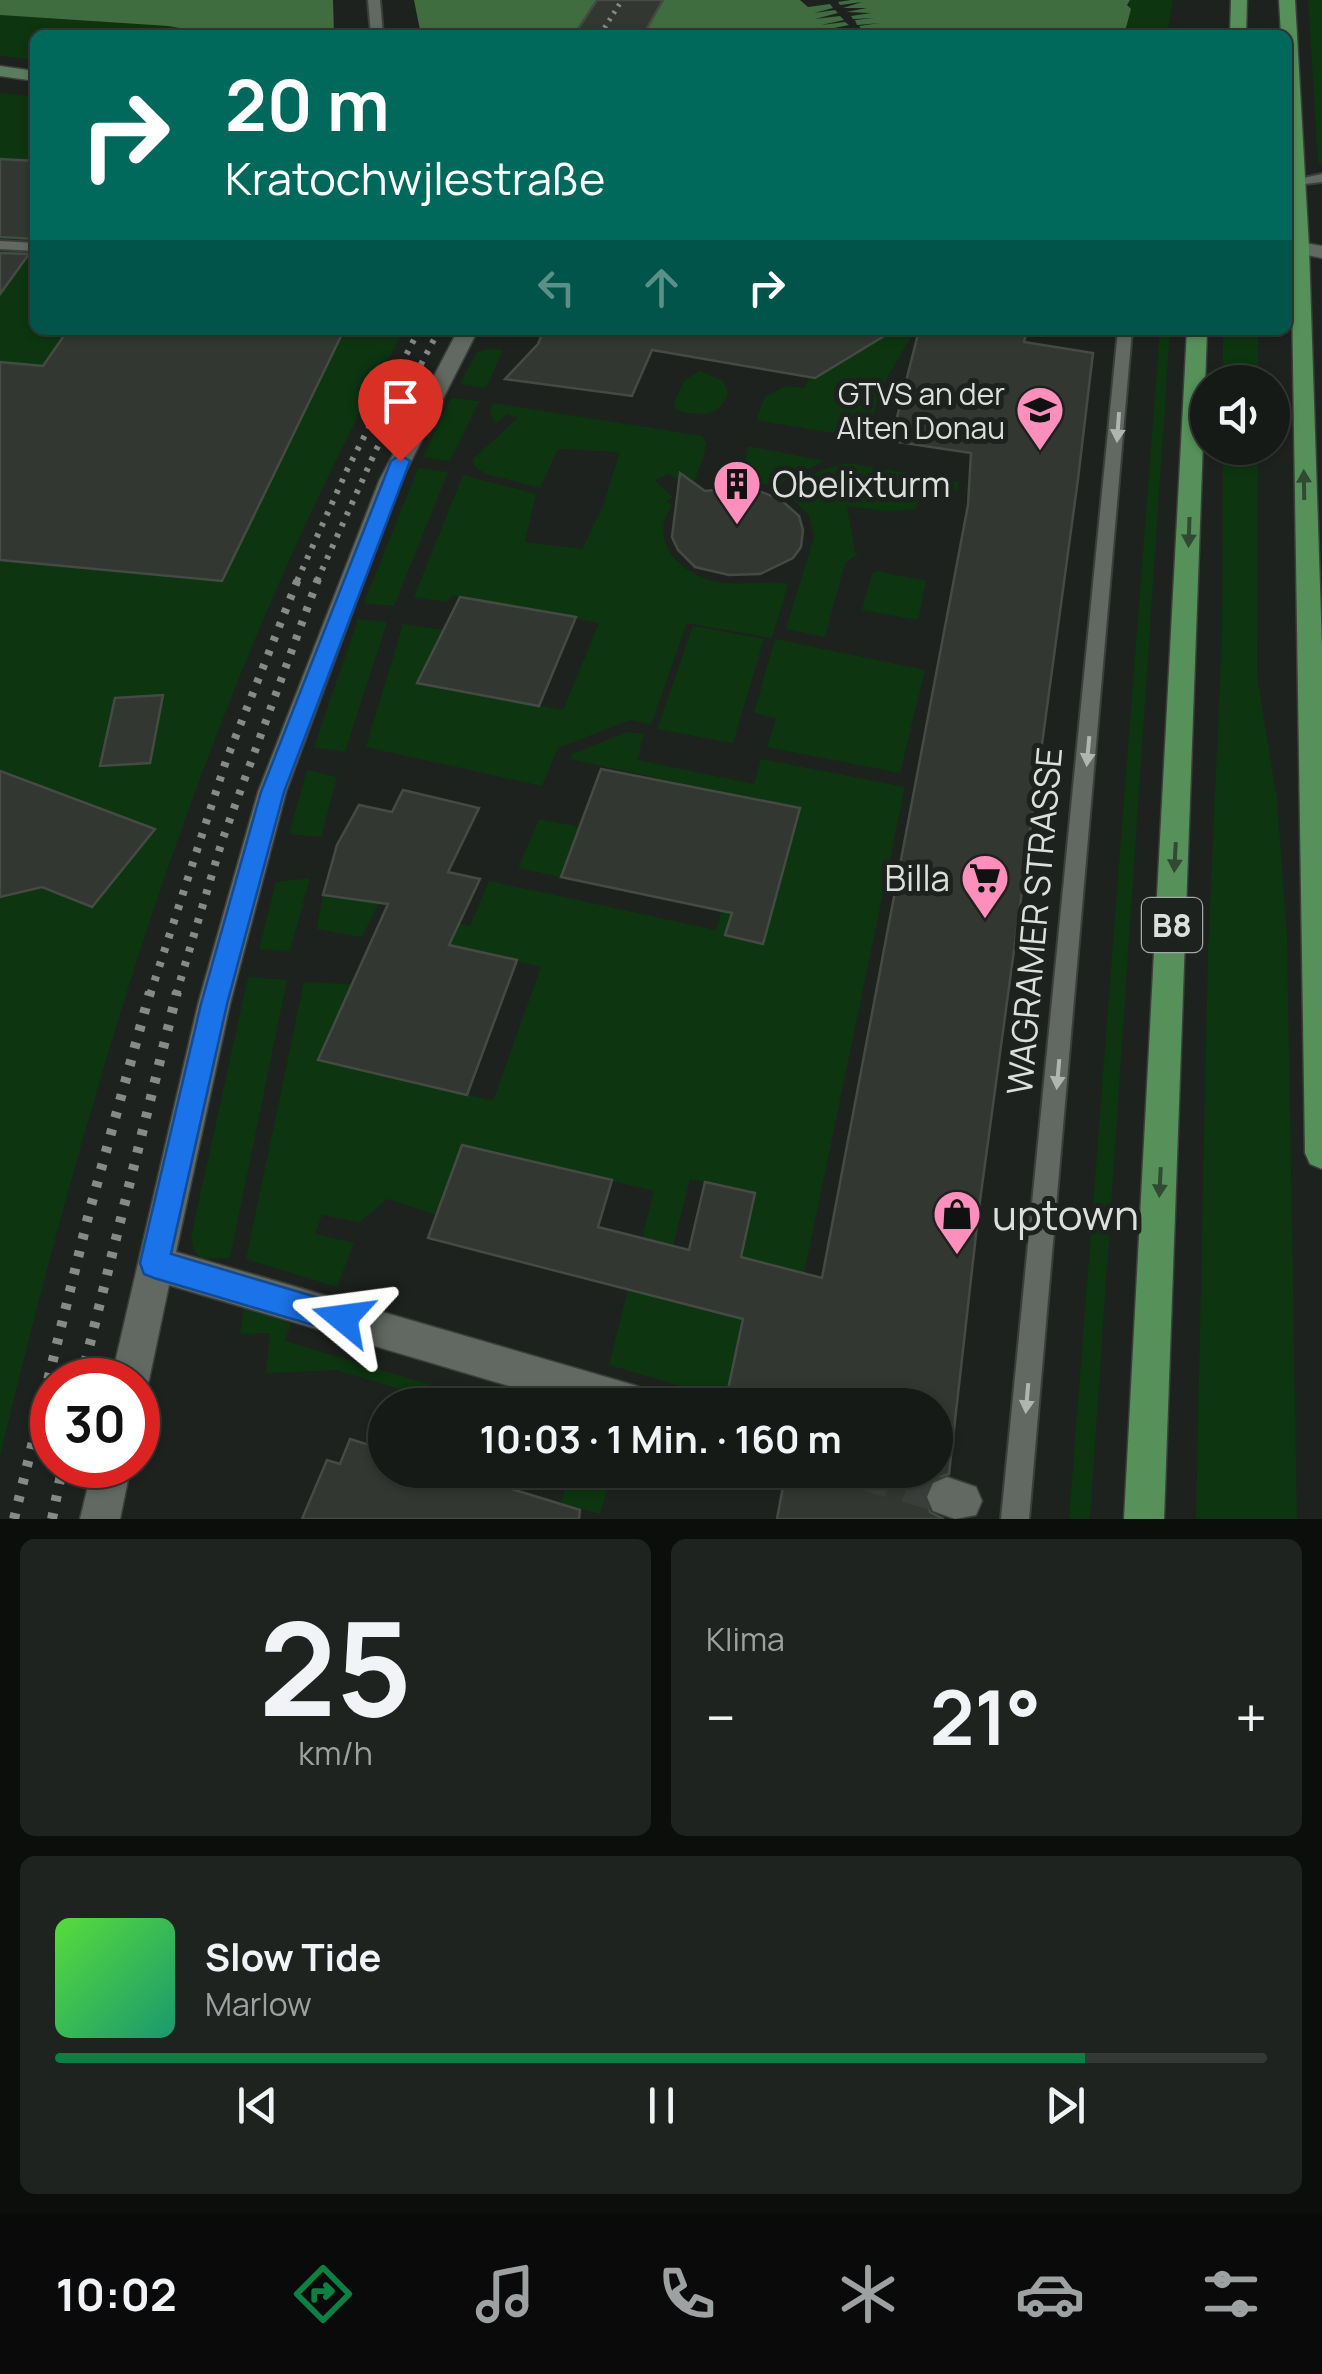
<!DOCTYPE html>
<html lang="de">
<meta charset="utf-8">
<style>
:root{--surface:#161a16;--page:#1f231f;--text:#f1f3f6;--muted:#9ea1a1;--line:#353835;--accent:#0b8043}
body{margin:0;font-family:Manrope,sans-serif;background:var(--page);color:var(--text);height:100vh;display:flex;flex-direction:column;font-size:38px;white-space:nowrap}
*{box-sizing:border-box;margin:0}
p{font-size:32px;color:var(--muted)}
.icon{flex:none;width:55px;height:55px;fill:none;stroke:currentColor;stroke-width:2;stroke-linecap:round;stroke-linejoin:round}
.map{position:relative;height:1519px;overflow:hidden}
.drawer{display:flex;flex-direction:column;gap:20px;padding:20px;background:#0c0e0c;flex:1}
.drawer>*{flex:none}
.guide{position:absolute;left:30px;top:30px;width:1262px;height:305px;border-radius:15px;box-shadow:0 2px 8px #0004,0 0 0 2px var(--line);background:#00695c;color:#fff;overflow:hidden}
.fabs{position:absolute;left:1190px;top:365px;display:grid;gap:20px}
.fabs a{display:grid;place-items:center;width:100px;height:100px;border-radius:50%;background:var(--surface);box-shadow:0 2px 8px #0004,0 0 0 2px var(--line);font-size:50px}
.speed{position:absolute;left:30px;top:1358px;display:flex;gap:20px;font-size:50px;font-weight:700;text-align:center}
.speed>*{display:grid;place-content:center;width:130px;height:130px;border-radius:50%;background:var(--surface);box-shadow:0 2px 8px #0004,0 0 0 2px var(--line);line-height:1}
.speed .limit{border:15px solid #d22;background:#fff;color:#111}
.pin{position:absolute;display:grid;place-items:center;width:85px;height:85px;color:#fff;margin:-102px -42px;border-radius:50% 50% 50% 0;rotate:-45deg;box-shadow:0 0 10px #0007}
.pin .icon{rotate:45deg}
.me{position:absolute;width:110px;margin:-55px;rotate:286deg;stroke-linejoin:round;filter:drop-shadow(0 0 8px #0008)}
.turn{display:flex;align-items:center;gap:35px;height:210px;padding:0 30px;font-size:45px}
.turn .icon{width:130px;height:130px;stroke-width:2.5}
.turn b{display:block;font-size:70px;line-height:85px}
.lanes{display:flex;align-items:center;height:95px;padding:0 30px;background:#0003;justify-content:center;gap:50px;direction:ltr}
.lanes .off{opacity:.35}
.big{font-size:75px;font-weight:700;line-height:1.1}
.drawer .widget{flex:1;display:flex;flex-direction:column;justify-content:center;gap:15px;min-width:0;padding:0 35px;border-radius:15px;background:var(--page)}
.drawer .dial{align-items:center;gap:0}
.dial b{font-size:130px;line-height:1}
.song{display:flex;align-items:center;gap:30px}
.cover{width:120px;height:120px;border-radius:15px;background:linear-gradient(135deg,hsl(110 70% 55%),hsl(160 70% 35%))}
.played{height:10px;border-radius:5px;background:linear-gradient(90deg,var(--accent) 85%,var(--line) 85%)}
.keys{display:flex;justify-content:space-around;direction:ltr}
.heat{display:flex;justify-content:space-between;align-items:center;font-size:55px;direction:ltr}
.drawer .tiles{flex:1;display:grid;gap:20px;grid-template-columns:1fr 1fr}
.widget:last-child{grid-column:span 2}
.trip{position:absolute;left:368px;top:1388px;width:585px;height:100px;border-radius:50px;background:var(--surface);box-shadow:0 2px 8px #0004,0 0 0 2px var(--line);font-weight:700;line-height:100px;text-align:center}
.dock{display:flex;height:160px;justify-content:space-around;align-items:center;background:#090a09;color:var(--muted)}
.dock .icon{width:70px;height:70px}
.dock .active{color:var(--accent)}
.dock b{font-size:45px;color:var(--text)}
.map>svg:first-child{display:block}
</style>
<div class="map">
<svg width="1322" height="1519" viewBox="0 0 1322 1519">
<rect width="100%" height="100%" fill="#1e221e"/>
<g fill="#0d3510">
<path d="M 1130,0 L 1173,0 L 1167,35 L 1124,35 Z"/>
<path d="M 1308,0 L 1322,0 L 1322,165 L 1318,161 Z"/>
<path d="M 0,15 L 168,26 L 217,35 L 35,35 L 35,60 L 0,56 Z"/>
<path d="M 0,93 L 35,97 L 35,330 L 404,330 C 209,682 94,1067 0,1456 Z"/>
<path d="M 894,330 L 915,330 L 879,392 L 868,439 L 756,420 L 765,397 L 786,386 L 805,388 L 809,377 L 815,378 Z"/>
<path d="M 1160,330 L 1170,330 L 1090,1519 L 1069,1519 Z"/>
<rect x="1223" y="330" width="35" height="52"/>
<path d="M 489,349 L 503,350 L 486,388 L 460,384 L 477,352 Z"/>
<path d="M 700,371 L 723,381 L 728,394 C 719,418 698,416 676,410 L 674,402 L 685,380 Z"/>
<path d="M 451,398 L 479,401 L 450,461 L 423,457 Z"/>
<path d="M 493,403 L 702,436 L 707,444 L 694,483 L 689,487 L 669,474 L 654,480 L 673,497 L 666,501 L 672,506 C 647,542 680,574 718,582 C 742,586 765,580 788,584 L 772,638 L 687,623 L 651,724 L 630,720 L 558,748 L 542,786 L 366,747 L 403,624 L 444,630 L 418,683 L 563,710 L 599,623 L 452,595 L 447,602 L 414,597 L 463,475 L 536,494 L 525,542 L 582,549 L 603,506 L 620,452 L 558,449 L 540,488 L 486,474 L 474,466 L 473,459 L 518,418 L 507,414 L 495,424 L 490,413 Z"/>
<path d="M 748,447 L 753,447 L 825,461 L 774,486 L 746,481 L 744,466 Z"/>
<path d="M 1223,448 L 1258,448 L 1257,676 L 1277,799 L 1287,935 L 1297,1519 L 1196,1519 L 1208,951 L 1222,637 Z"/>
<path d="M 847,463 L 959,482 L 957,491 L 921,486 L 916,509 L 888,511 L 847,506 L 855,553 L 859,553 L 845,563 L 825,637 L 786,629 L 814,537 L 809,515 L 784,491 L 819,471 Z"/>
<path d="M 418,468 L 448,472 L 394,606 L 364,603 Z"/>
<path d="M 877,571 L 926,581 L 918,620 L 862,610 L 872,574 Z"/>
<path d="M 358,619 L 387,622 L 345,752 L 314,747 Z"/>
<path d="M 693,626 L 764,639 L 733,743 L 657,729 Z"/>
<path d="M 775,639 L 925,670 L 900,773 L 767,747 L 776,718 L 754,713 Z"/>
<path d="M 627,732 L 644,734 L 637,760 L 754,784 L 761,759 L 905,787 L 804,1274 L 741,1257 L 755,1193 L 690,1179 L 673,1246 L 642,1238 L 654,1191 L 463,1145 L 437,1215 L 387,1199 L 360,1222 L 322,1215 L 315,1234 L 354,1243 L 337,1287 L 246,1259 L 304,982 L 353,984 L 319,1060 L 493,1101 L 541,967 L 377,929 L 388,907 L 470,926 L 489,881 L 716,930 L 752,799 L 570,759 L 572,754 Z"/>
<path d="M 307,770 L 337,777 L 321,837 L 289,834 Z"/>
<path d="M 539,819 L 579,827 L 561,877 L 518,868 Z"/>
<path d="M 310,878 L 290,951 L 259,949 L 276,882 Z"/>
<path d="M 338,884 L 383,895 L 362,937 L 317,929 L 323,895 L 330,896 Z"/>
<path d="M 248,977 L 287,980 L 230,1258 L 201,1258 L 194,1251 L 191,1237 Z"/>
<path d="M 628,1289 L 744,1318 L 726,1399 L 609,1365 Z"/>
<path d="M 244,1306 L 291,1324 L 285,1341 L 497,1405 L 453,1405 L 336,1370 L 266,1373 L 270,1333 L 240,1334 Z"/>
<path d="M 570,1470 L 613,1470 L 600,1514 L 561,1503 Z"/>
</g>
<g fill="#3f6d40">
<path d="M 0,0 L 333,0 L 334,35 L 217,35 L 168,26 L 0,15 Z"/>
<path d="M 414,0 L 1130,0 L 1127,5 L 1131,9 L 1124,35 L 580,35 L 521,28 L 505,35 L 421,35 Z"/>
</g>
<path fill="#1e221e" d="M 800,0 L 851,0 L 838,2 L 840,5 L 862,2 L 843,8 L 867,8 L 846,12 L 871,13 L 851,16 L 853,19 L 875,18 L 855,20 L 857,25 L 880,23 L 859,26 L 865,33 L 889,31 L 834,35 L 854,31 L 827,32 L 824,30 L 849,25 L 845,22 L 821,25 L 844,20 L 840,16 L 815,19 L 838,13 L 835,10 L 814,13 L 833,8 L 830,4 L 808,7 Z"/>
<g fill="#323732" stroke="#454a45" stroke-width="2.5">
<path d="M 597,0 L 663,0 L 643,35 L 574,35 Z"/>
<path d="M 0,159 L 35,161 L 35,239 L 0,237 Z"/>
<path d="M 0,253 L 29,254 L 0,294 Z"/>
<path d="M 68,330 L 344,330 L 222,581 L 0,560 L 0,362 L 43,366 Z"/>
<path d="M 544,330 L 643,334 L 643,330 L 894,330 L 815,378 L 652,350 L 632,396 L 505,379 L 538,344 Z"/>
<path d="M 919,330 L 1027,330 L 1024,342 L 1093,353 L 1078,479 L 979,1208 L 949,1474 L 932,1480 L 924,1496 L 930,1512 L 944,1519 L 777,1519 L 786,1470 L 935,1470 L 935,1405 L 747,1405 L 726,1399 L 743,1319 L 428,1238 L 462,1145 L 612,1180 L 598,1227 L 689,1250 L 705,1182 L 755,1193 L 741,1257 L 822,1278 L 968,505 L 971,453 L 891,441 Z"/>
<path d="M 680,473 L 705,491 L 748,487 L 780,499 L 799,516 L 803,530 L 801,547 L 793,558 L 760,574 L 729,575 L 695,567 L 678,550 L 672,537 Z"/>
<path d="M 460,597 L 576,617 L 539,706 L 417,683 Z"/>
<path d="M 163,695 L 150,763 L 100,766 L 115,698 Z"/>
<path d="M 601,769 L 800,808 L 763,944 L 725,935 L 732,913 L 561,877 Z"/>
<path d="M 0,771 L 155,829 L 92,907 L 42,887 L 0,897 Z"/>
<path d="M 403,790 L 479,808 L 448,872 L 480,879 L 449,945 L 517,960 L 467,1095 L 318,1060 L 388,904 L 323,895 L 337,845 L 359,805 L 392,812 Z"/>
<path d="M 350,1439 L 385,1450 L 385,1470 L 450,1470 L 580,1510 L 579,1519 L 302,1519 L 327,1460 L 340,1464 Z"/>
</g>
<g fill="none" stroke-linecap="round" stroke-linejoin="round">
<path stroke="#3a3e3a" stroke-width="35" stroke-dasharray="35 18" stroke-linecap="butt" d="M 856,1470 L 947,1497"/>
<g stroke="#3b3e3b" stroke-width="4">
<g id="service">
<path d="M 368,0 L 380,0 L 383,35 L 371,35 Z"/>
<path d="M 1322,174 L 1322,182 L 1296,185 L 1289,181 Z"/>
<path d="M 0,241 L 35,243 L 35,251 L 0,249 Z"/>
<path d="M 1118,330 L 1132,330 L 1029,1519 L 1001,1519 Z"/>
</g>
</g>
<g stroke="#3b3e3b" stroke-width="3">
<g id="minor">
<path d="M 1299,242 L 1322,246 L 1322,258 L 1292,252 L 1292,244 Z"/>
<path d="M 458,330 L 478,330 L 401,481 L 286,792 L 230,1004 L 176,1252 L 637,1386 L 650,1392 L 656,1405 L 573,1405 L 169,1285 L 149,1380 L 143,1393 L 138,1396 L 138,1380 L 111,1380 L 198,1004 L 258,792 L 379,481 Z"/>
<path d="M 93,1465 L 131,1465 L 120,1519 L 80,1519 Z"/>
<path d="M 947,1477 L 976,1487 L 982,1501 L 976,1515 L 955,1519 L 933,1511 L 927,1497 L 933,1483 Z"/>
</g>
</g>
<g stroke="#3b3e3b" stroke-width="3">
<path id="secondary" d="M 0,66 L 35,71 L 35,81 L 0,76 Z"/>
</g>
<g stroke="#3b3e3b" stroke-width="3">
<g id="primary">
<path d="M 1231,0 L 1247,0 L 1246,35 L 1230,35 Z"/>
<path d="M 1279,0 L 1295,0 L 1309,248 L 1322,648 L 1322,1169 L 1310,1164 L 1305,1153 L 1288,35 L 1281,35 Z"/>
<path d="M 1187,330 L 1207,330 L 1164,1519 L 1124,1519 Z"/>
</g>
</g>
<use href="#service" fill="#626862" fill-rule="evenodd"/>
<use href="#minor" fill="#626862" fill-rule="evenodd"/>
<use href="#secondary" fill="#5c7c5e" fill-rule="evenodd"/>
<use href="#primary" fill="#56915a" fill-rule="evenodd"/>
<path stroke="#878a87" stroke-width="5" stroke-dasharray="2.5 6" stroke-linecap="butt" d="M 600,35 L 622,0"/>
<g stroke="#878a87" stroke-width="6" stroke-dasharray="4 8" stroke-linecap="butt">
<path d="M 297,581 L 347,470 L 419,330"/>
<path d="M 317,581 L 376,450 L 439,330"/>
</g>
<g stroke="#878a87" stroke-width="8" stroke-dasharray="5 10" stroke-linecap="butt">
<path d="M 150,995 L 226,761 L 298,579"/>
<path d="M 176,995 L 222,841 L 318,579"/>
</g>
<g stroke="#878a87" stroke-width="10" stroke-dasharray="6 12" stroke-linecap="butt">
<path d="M 81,1380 L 177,992"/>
<path d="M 14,1519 L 89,1213 L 150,992"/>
<path d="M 52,1519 L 63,1465"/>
</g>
</g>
<defs><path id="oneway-solid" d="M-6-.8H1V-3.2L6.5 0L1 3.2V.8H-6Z" transform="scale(2.5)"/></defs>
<g fill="#b1b5b1">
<use href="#oneway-solid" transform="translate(1118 427) rotate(94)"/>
<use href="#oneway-solid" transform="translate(1088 751) rotate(95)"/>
<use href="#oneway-solid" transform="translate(1058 1074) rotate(95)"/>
<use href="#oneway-solid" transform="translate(1027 1398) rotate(95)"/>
</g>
<g fill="#324933">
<use href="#oneway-solid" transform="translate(1304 485) rotate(-91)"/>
<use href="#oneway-solid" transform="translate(1189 532) rotate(92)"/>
<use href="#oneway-solid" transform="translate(1175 857) rotate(93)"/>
<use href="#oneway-solid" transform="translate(1160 1182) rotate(93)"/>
</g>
<path fill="#1a73e8" stroke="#114b97" stroke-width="2.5" d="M 400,455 L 410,461 L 284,792 L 227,1004 L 171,1254 L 353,1308 L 358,1318 L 353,1329 L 343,1334 L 154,1278 L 144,1274 L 140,1263 L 201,1004 L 261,792 L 391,461 Z"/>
<defs>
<g id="school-pin" transform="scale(2.5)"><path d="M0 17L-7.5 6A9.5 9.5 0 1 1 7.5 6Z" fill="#fe8ebc" stroke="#1e221e"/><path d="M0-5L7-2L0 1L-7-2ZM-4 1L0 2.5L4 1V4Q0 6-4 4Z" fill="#111"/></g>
<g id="building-pin" transform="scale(2.5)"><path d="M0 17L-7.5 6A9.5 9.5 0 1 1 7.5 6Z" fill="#fe8ebc" stroke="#1e221e"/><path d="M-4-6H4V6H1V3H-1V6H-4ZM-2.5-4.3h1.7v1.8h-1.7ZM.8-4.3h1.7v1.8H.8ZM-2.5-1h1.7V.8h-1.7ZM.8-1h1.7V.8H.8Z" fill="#111"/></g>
<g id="supermarket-pin" transform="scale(2.5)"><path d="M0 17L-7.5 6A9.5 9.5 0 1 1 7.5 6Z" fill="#fe8ebc" stroke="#1e221e"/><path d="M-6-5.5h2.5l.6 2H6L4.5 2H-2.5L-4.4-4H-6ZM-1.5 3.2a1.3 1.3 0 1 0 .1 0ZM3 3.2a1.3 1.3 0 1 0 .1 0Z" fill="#111"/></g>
<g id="shop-pin" transform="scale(2.5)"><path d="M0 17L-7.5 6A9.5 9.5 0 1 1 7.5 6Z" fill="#fe8ebc" stroke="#1e221e"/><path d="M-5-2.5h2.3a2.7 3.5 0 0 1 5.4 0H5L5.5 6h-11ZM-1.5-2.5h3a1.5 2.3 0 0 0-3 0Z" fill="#111"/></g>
</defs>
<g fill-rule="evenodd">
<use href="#school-pin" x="1040" y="410"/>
<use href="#building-pin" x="737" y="484"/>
<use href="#supermarket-pin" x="985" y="878"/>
<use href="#shop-pin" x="957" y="1214"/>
</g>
<g text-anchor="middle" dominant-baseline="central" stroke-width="10" stroke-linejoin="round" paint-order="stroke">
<g font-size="30" fill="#dcdfdc" stroke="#1e221e" text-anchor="end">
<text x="1005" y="393">GTVS an der<tspan x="1005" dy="34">Alten Donau</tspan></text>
</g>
<rect fill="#1e221e" stroke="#a3a6a3" stroke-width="2.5" x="1142" y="898" width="60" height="54" rx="8"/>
<g font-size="32" font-weight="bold" fill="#dcdfdc">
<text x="1172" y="925">B8</text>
</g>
<g font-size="35" fill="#dcdfdc" stroke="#1e221e" text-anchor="start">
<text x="772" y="484">Obelixturm</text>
<text x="950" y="878" text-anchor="end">Billa</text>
</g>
<g font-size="35" fill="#dcdfdc" stroke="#1e221e">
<text transform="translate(1034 921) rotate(-85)">WAGRAMER STRASSE</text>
</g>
<g font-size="42" fill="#dcdfdc" stroke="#1e221e" text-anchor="start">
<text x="992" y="1214">uptown</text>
</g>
</g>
</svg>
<div class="fabs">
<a><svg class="icon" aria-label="sound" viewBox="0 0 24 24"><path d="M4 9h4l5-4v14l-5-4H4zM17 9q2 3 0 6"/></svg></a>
</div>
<div class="speed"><div class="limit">30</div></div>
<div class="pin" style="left:400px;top:461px;background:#d93025"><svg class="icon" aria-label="arrive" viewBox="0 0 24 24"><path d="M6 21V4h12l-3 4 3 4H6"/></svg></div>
<svg class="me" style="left:343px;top:1318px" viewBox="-20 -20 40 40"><path d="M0-17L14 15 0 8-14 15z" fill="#1a73e8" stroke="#fff" stroke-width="4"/></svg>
<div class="trip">10:03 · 1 Min. · 160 m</div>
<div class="guide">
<div class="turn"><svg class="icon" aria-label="right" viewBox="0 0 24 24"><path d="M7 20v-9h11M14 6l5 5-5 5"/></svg><div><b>20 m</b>Kratochwjlestraße</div></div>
<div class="lanes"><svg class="icon off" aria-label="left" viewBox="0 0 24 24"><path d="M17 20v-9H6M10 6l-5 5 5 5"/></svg><svg class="icon off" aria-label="ahead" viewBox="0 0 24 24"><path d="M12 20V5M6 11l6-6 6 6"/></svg><svg class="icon" aria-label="right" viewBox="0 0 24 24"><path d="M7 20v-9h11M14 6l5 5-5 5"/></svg></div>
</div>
</div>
<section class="drawer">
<div class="tiles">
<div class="widget dial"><b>25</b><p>km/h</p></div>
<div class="widget"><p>Klima</p>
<div class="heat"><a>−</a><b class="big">21°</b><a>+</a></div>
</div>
<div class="widget">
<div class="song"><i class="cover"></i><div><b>Slow Tide</b><p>Marlow</p></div></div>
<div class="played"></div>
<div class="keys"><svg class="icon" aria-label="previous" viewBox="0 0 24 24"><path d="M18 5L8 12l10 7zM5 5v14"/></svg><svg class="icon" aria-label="pause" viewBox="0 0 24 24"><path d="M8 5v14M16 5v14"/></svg><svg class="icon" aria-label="next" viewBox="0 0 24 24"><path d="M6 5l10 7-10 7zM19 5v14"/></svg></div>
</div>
</div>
</section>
<nav class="dock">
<b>10:02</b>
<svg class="icon active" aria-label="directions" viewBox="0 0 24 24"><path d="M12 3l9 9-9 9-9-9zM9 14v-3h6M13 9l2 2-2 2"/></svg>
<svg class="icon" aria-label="music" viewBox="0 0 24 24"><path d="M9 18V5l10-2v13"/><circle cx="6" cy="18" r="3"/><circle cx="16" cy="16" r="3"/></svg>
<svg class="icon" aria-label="phone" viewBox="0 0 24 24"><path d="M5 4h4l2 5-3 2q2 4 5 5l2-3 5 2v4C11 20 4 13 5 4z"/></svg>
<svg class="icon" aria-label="climate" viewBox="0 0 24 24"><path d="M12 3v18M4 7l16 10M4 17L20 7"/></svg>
<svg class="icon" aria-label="car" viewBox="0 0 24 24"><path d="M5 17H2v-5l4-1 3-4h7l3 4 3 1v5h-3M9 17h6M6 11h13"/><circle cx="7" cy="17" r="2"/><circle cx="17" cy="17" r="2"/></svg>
<svg class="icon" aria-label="filters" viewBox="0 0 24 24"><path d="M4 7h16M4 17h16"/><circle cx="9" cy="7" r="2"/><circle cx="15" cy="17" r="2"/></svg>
</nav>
